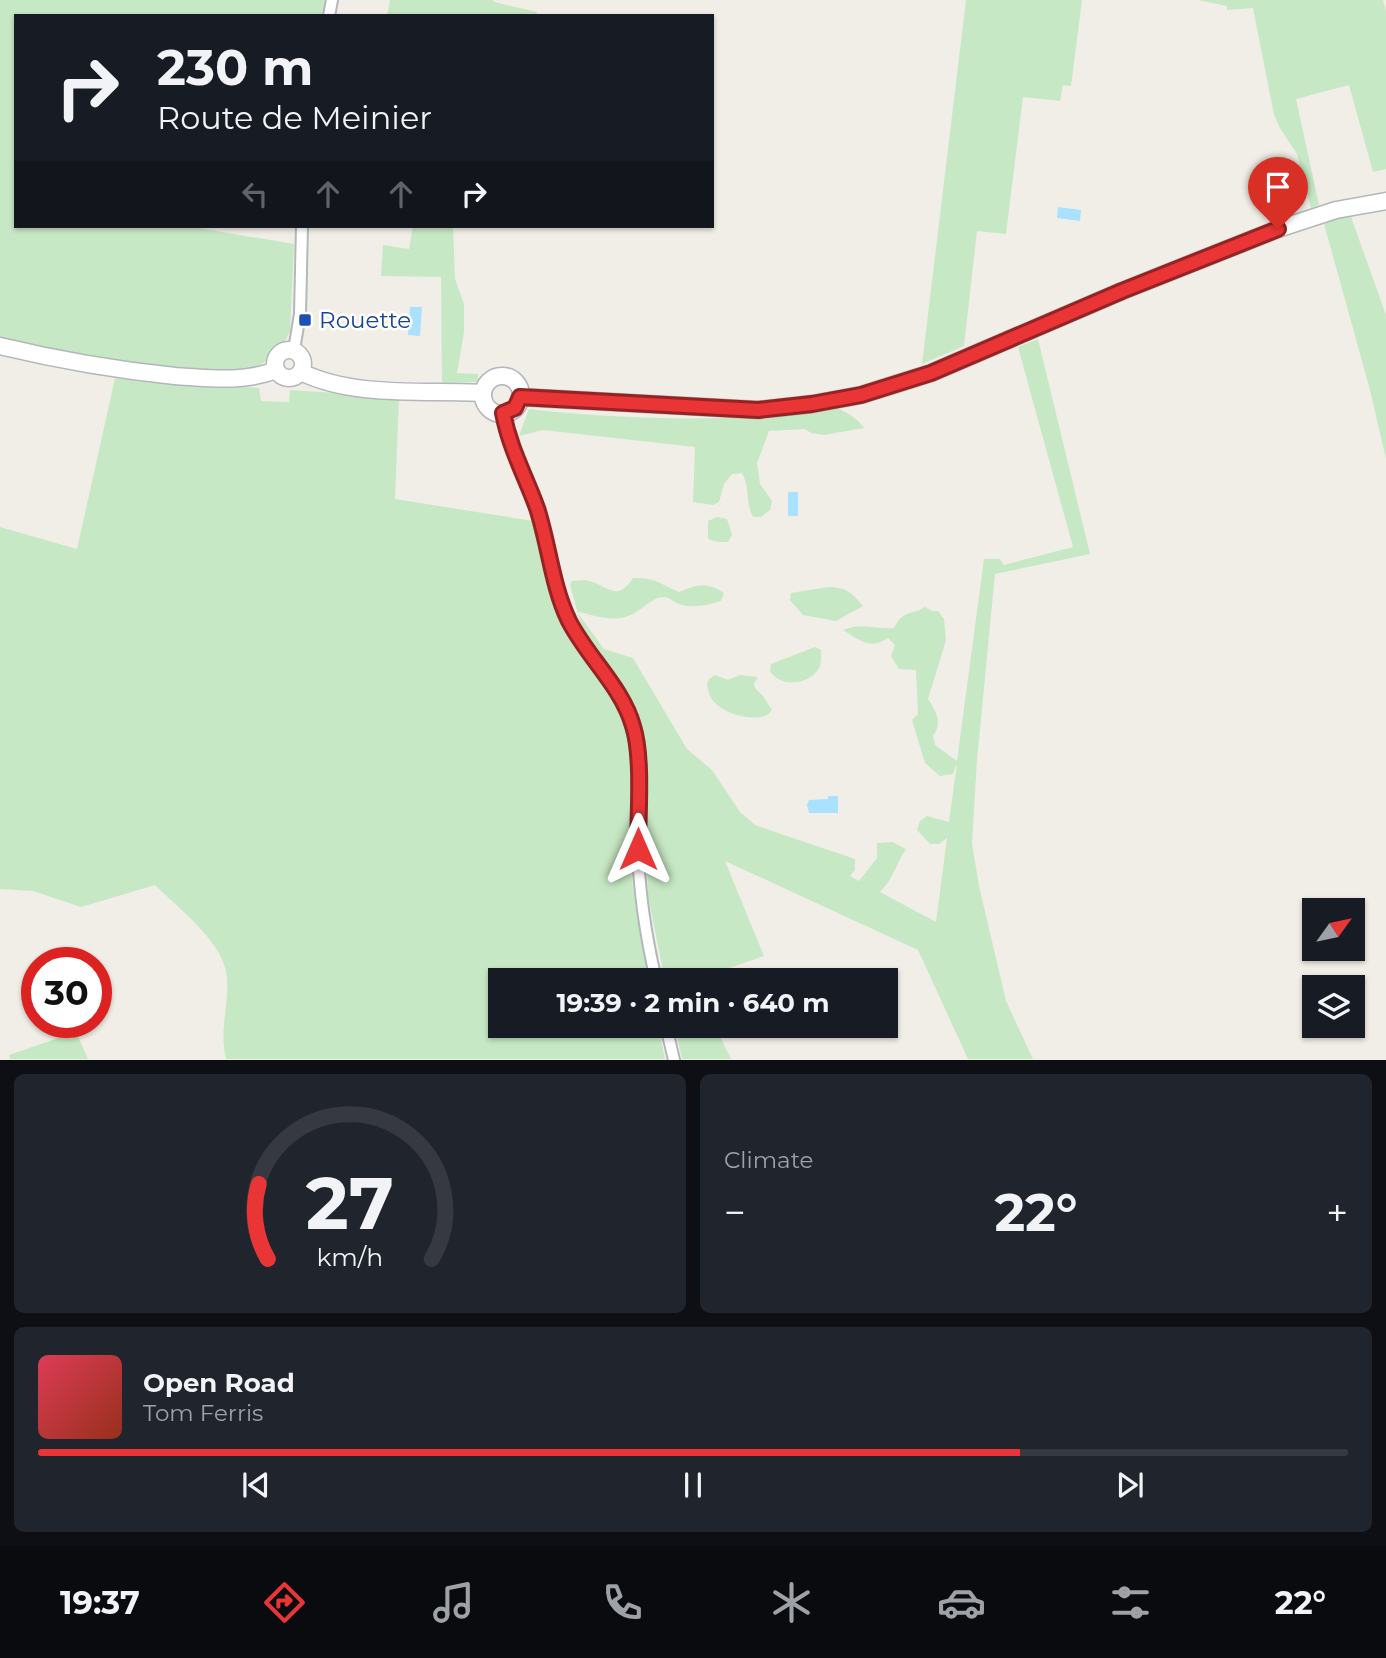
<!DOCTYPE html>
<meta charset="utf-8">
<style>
:root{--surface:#171b24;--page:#20242c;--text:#f1f3f6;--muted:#9ea1a6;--line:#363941;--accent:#e93536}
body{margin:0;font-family:Montserrat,sans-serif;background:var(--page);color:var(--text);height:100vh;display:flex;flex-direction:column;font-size:26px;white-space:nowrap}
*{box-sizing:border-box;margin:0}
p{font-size:23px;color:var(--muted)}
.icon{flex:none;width:38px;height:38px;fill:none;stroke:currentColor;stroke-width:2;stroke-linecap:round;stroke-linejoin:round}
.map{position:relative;height:1060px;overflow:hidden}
.panel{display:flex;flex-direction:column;gap:14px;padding:14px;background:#0d0f14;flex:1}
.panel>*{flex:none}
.banner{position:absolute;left:14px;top:14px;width:700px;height:214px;border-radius:0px;box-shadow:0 2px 5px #0004;background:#171b24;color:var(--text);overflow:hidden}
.needle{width:46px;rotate:57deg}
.fabs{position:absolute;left:1302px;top:898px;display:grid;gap:14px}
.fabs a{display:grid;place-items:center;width:63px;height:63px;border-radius:0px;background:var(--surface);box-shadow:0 2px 5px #0004;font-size:35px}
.speed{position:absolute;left:21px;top:947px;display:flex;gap:14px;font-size:35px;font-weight:700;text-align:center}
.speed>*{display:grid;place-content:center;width:91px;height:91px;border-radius:50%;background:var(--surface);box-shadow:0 2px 5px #0004;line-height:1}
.speed .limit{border:10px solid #d22;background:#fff;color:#111}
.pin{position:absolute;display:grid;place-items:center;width:60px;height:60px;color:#fff;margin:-72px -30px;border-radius:50% 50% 50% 0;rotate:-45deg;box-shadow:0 0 7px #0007}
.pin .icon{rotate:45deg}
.me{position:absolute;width:77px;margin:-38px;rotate:0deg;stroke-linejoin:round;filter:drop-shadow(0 0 5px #0008)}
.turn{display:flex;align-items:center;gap:24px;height:147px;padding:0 28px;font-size:32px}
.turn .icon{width:91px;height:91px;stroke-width:2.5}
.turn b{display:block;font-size:49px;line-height:60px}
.lanes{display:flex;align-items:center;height:66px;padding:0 28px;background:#0003;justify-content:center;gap:35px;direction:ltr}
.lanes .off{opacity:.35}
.big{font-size:52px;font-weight:700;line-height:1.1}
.panel .tile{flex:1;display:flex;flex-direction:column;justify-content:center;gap:10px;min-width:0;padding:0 24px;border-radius:10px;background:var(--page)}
.panel .dial{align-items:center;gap:0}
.dial svg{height:182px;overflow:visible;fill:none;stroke:var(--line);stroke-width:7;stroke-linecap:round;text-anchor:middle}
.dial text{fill:var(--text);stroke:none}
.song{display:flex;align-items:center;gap:21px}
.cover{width:84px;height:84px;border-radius:10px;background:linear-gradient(135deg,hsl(350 70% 55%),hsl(10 70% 35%))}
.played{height:7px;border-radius:4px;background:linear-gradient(90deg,var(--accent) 75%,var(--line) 75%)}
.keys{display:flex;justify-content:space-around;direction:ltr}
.heat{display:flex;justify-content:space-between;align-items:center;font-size:38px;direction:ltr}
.panel .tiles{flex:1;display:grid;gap:14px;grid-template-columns:1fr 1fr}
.tile:last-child{grid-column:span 2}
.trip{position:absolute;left:488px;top:968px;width:410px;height:70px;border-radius:0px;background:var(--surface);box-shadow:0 2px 5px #0004;font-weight:700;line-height:70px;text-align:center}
.tab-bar{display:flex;height:112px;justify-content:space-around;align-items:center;background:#090b0e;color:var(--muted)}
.tab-bar .icon{width:49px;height:49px}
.tab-bar .selected{color:var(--accent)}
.tab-bar b{font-size:32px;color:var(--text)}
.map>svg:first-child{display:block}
</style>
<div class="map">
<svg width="1386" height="1060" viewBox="0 0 1386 1060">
<rect width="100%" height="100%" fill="#f1eee7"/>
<g fill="#c7e8c4">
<path d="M 0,0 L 326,0 L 322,16 L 16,16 L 16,226 L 186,226 L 294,244 L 290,331 L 285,341 L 265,362 L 257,367 L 237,372 L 145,366 L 92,360 L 0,338 Z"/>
<path d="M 390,0 L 493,0 L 494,2 L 537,12 L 536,16 L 387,16 Z"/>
<path d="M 966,0 L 1082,0 L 1071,86 L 1063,85 L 1060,101 L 1023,97 L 1006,234 L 977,231 L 964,346 L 922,364 Z"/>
<path d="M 1198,0 L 1383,0 L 1386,11 L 1386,169 L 1373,172 L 1349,85 L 1296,99 L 1319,205 L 1311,208 L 1297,154 L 1280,128 L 1274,115 L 1253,8 L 1227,10 L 1227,6 Z"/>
<path d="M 1350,214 L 1386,315 L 1386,459 L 1370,390 L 1323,220 Z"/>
<path d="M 413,226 L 453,226 L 455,279 L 464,304 L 464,332 L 457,373 L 478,374 L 478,382 L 442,383 L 441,277 L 381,276 L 383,245 L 409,249 Z"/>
<path d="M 1038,339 L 1090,554 L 995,574 L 977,760 L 972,843 L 979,886 L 1006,1001 L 1033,1059 L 968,1059 L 918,950 L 725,861 L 764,956 L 694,980 L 665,980 L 648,896 L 643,744 L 640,725 L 630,701 L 582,628 L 570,585 L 572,581 C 578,581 584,579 589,581 C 610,587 617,602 633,578 C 658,578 657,583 679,592 C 697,585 705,581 724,593 L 721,601 C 707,605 693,609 679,604 C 674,602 669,597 664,597 C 652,597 641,611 631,615 C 612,623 595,615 577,612 L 604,649 L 633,658 L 687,749 L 712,770 L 740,812 L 755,825 L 855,859 L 855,870 L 850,876 L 859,881 L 877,858 L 877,843 L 892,842 L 906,849 C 896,864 893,880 880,892 L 936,922 L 947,838 L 939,844 L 930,844 L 917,830 L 920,821 L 927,816 L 949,822 L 957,763 L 953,774 L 940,776 L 925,763 L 912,720 L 918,714 L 916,670 L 899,669 L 891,656 L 895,645 L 888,638 C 870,650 859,640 843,630 C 863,622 874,630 894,628 C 903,610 909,616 925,607 L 932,611 L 938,611 L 944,619 L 946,640 L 928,699 C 936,712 943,722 933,736 L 935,745 L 957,761 L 984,559 L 1000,559 L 1004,565 L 1073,547 L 1018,347 Z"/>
<path d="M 115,378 L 259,388 L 261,401 L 289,402 L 290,390 L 399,397 L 395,499 L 533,521 C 542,557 548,600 567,632 C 584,661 617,695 626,727 C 636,760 629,818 630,854 C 632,896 641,939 649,980 L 500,980 L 500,1026 L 658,1026 L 665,1059 L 226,1059 C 219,1030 229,1006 227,978 C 225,943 179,909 155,885 L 81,907 L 33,891 L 0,889 L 0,527 L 77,549 Z"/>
<path d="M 529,409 C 608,418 691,421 770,416 C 785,415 827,406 839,409 C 847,412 860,421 864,428 L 824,435 L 811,433 L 805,429 L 769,431 L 757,463 L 760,484 L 772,501 L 770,510 L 761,517 L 753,517 C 745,502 750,487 742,473 L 732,474 L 724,484 L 719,502 L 713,505 L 693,502 L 695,447 L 543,430 L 519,436 Z"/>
<path d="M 717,517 L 727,519 L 732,535 L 728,542 L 718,542 L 708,539 L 708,521 Z"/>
<path d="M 828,587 C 846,587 852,593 863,606 L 836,621 L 803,615 L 790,600 L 791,593 Z"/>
<path d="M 815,647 L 821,650 C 821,656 822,662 819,668 C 810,685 780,688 770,671 L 771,664 Z"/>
<path d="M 715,675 L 728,680 L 740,675 L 758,677 L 754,683 L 755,688 L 763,696 L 772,710 C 763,725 727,715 716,704 C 710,699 708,691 707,684 L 709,679 Z"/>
<path d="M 675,1026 L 715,1026 L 731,1059 L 682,1059 Z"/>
<path d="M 76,1032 L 88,1059 L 10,1059 L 9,1055 Z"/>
</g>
<g fill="#a9e1ff">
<path d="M 1058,207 L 1081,210 L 1080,221 L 1057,218 Z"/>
<path d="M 410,307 L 422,307 L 420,336 L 408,335 Z"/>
<rect x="788" y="492" width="10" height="24"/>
<path d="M 828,796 L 838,796 L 838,813 L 809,813 L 807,805 L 809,800 L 828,799 Z"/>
</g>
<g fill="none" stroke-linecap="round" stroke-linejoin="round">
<g stroke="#b4b8bb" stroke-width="14">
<g id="street">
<path d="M 329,16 L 332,0"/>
<path d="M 294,350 L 300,314 L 302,226"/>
<path d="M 503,413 C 509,447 526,476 537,508 C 549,545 552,586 569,621 C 587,657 621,686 633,725 C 644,759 636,812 638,848 C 639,892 646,937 656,980"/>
<path d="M 666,1026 L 674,1060"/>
</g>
</g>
<g stroke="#b3b7bb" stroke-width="19">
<g id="secondary">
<path d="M 0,346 C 58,360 116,370 175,376 C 209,378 243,383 276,370"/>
<circle cx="289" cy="364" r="14"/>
<path d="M 301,372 C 354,398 426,390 483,393"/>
<circle cx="502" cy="395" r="19"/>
<path d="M 520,397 L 758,410 L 812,404 L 861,395 L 931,373 L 1122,291 L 1278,229 L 1336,210 L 1386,201"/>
</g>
</g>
<use href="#street" stroke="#fff" stroke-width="10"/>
<use href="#secondary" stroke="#fff" stroke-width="16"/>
</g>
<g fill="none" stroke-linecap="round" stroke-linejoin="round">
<g stroke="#972223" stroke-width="18">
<path id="route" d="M 638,849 C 638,815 643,757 633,726 C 622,687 588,658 569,621 C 552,586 549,545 537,508 C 525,475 510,449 503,413 L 515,408 L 520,397 L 758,410 L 812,404 L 861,395 L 931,373 L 1122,291 L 1278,229"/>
</g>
<use href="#route" stroke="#e93536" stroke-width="12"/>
</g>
<rect fill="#1a4fb4" stroke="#fff" stroke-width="2.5" x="298" y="313" width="14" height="14" rx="3.5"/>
<g text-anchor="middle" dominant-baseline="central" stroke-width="5" stroke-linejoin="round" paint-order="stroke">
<g font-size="23" fill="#164399" stroke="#fff" text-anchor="start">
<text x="319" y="320">Rouette</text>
</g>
</g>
</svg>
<div class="fabs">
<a><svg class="needle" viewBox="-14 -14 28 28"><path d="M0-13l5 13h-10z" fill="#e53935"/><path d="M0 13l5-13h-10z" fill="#9ea1a6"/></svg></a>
<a><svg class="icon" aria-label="layers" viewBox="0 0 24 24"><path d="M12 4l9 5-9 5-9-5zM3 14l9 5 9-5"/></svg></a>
</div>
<div class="speed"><div class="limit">30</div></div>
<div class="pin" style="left:1278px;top:229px;background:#d93025"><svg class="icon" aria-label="arrive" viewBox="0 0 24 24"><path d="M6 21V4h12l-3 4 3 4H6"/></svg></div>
<svg class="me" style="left:638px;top:849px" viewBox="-20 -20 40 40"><path d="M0-17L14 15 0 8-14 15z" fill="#e93536" stroke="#fff" stroke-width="4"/></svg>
<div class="trip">19:39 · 2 min · 640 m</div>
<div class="banner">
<div class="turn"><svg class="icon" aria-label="right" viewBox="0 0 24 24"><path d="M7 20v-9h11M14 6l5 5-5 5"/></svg><div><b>230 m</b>Route de Meinier</div></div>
<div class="lanes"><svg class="icon off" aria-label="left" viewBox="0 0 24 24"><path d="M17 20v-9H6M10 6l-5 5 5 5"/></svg><svg class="icon off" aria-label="ahead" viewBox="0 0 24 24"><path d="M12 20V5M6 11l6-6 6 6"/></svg><svg class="icon off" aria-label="ahead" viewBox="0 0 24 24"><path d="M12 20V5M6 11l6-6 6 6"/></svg><svg class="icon" aria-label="right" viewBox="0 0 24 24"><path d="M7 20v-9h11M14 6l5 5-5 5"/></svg></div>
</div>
</div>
<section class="panel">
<div class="tiles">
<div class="tile dial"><svg viewBox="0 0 100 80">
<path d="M14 69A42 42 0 1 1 86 69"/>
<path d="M14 69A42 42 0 0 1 10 36" stroke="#e93536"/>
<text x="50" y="56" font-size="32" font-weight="700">27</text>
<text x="50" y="72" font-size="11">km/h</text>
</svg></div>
<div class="tile"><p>Climate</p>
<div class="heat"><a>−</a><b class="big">22°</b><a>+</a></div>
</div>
<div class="tile">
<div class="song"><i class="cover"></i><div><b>Open Road</b><p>Tom Ferris</p></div></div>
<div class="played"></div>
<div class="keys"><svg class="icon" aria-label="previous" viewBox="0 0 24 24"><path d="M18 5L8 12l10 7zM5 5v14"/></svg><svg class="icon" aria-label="pause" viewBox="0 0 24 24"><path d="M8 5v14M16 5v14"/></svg><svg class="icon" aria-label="next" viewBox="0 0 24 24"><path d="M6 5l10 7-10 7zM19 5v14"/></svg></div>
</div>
</div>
</section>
<nav class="tab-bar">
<b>19:37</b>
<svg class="icon selected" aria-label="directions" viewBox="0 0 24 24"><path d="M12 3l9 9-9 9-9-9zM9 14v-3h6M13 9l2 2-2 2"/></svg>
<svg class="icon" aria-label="music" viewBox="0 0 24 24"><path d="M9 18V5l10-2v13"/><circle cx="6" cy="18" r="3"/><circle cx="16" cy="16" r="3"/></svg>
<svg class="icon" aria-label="phone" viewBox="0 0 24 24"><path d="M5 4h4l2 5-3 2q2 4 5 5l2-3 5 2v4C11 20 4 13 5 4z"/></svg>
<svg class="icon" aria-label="climate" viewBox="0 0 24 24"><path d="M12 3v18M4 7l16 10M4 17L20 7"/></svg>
<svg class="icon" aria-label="car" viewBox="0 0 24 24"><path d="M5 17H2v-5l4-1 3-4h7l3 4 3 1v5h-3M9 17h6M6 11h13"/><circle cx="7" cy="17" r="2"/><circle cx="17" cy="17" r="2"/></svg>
<svg class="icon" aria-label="filters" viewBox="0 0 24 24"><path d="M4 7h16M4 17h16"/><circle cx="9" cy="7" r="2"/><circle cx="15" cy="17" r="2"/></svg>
<b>22°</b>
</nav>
